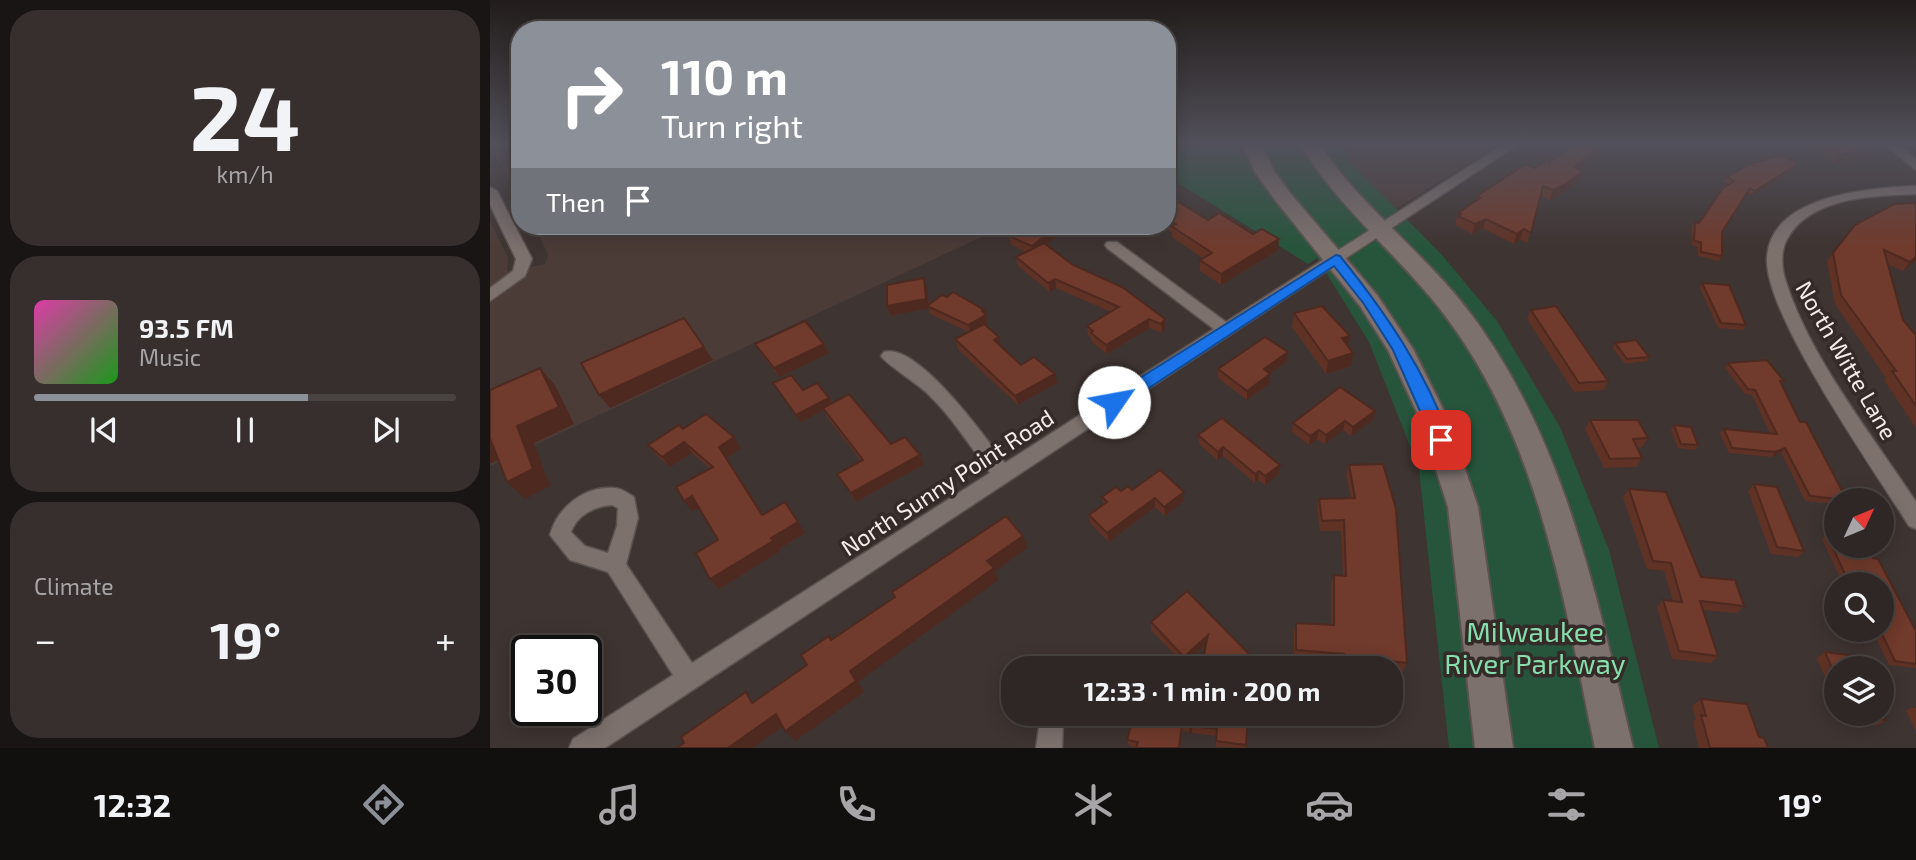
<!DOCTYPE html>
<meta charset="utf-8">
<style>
:root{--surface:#2e2725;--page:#362f2d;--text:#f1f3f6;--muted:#a7a5a7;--line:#494442;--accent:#8c9099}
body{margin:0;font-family:"Exo 2",sans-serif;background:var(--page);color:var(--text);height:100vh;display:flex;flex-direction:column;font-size:26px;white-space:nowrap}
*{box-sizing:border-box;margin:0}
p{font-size:23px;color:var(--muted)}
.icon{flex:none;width:38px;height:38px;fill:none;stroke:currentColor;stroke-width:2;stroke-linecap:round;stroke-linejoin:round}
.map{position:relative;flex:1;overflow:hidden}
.side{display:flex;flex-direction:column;gap:10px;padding:10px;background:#191514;width:490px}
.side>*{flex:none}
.hud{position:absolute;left:21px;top:21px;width:665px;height:214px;border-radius:28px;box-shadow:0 4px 18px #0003,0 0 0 2px var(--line);background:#8c9099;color:#fff;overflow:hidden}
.needle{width:46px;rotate:46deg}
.buttons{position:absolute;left:1334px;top:488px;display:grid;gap:14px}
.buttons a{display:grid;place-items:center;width:70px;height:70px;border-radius:50%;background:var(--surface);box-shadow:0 4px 18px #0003,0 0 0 2px var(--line);font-size:35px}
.speed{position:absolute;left:21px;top:635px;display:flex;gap:14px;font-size:35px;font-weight:700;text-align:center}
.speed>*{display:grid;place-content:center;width:91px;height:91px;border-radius:50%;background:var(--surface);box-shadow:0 4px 18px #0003,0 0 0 2px var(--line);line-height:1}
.speed .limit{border:4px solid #111;border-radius:10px;background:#fff;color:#111}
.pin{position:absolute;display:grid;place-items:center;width:60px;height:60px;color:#fff;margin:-30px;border-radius:14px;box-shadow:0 4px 10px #0006}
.me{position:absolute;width:77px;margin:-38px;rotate:57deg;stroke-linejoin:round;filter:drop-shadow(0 0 5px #0008)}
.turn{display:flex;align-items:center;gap:24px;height:147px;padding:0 35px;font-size:32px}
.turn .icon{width:91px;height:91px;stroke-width:2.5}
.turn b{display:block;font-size:49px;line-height:60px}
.then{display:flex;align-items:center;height:66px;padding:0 35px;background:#0003;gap:14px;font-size:26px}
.big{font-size:52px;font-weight:700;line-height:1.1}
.side .tile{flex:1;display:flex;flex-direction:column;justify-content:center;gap:10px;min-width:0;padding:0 24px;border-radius:28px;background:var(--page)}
.side .dial{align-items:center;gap:0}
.dial b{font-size:91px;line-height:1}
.song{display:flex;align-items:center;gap:21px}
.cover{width:84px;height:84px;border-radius:10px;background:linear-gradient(135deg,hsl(320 70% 55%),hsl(120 70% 35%))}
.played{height:7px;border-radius:4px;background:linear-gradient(90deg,var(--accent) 65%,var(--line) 65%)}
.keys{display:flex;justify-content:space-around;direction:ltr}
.heat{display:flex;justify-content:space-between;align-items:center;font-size:38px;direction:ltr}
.trip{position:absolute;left:511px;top:656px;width:402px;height:70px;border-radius:28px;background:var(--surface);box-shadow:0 4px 18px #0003,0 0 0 2px var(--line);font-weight:700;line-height:70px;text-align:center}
.dock{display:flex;height:112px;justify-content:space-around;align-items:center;background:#12100f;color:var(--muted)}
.dock .icon{width:49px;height:49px}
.dock .on{color:var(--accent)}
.dock b{font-size:32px;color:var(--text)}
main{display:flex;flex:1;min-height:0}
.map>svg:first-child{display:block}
</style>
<main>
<section class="side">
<div class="tile dial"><b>24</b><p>km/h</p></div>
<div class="tile">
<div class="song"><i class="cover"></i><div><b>93.5 FM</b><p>Music</p></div></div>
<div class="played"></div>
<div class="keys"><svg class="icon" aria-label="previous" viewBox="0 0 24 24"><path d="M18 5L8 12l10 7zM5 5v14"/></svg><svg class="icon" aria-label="pause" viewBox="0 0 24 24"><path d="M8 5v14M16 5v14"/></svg><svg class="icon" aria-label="next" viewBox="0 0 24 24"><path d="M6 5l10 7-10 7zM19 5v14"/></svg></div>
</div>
<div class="tile"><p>Climate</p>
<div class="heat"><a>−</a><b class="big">19°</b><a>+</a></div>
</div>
</section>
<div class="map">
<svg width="1426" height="748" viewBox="0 0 1426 748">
<rect width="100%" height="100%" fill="#3e3431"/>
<g fill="#4c3c38">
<path d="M 0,143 L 30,143 L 30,200 L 0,147 Z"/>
<path d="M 847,143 L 1011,143 L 907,208 L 898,204 L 859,163 Z"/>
<path d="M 0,221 L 18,258 L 17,272 L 55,264 L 58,255 L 45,226 L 515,226 L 0,466 Z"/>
</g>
<path fill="#27553c" d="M 677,143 L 850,143 L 860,162 L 952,255 L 1007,321 L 1070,427 L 1119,550 L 1169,748 L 959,748 L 929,469 L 879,342 L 827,258 L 818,264 L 677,176 Z"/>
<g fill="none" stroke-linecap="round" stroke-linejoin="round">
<g stroke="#5b5250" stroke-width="3">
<g id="street">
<path d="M 1016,143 L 1030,143 L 115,748 L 79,748 L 83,739 L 183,675 L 118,572 L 80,560 L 60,535 C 67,508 94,486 124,488 C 131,488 138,493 144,497 L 148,518 L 136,564 L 202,663 L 500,473 C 480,446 462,417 438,394 C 427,383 397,365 391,356 L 394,352 C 428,342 496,439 515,463 L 724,329 L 617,248 L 615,245 L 617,242 L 627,242 L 736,322 ZM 122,505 L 128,508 L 127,526 L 118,553 L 95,546 L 81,532 C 87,515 105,506 122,505 Z"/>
<path d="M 1393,143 L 1406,143 L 1426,159 L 1426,170 Z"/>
<path d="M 1426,186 L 1426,194 C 1385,196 1324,196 1299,236 C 1290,249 1291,267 1296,282 C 1320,358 1383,436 1426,502 L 1426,529 L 1419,526 C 1386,472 1275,316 1277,259 C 1279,195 1380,188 1426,186 Z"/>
<path d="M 0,187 L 7,191 L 42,259 L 35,276 L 0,301 L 0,288 L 23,271 L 26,259 L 0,205 Z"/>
<path d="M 551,714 L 571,714 L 573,721 L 572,748 L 546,748 Z"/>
</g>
</g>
<g stroke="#5b5250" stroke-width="4">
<g id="secondary">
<path d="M 752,143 L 770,143 L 784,171 L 800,193 L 887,295 L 923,349 L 957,417 L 988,507 L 1023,748 L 985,748 L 958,507 L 929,417 L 898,350 L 870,306 L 786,201 L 765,172 Z"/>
<path d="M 810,143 L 828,143 C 871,207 934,252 980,313 C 1075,439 1107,599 1143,748 L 1105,748 C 1075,604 1050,447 962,325 C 916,260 850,212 810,143 Z"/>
</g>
</g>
<use href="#street" fill="#7d716e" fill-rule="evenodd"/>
<use href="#secondary" fill="#7d716e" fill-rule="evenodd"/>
</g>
<g fill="#603226">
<path d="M 1320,143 L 1365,143 L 1367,158 L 1345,164 Z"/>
<path d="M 1110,153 L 1090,169 L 1093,171 L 1089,180 L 1071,194 L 1060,200 L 1050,196 L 1037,243 L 1030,239 L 1024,244 L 993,228 L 982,234 L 965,225 L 968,213 L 985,201 L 987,196 L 1045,168 L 1059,163 Z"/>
<path d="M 1308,164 L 1306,168 L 1262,195 L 1257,193 L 1232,232 L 1232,256 L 1229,261 L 1208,256 L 1208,247 L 1202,245 L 1202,226 L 1205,222 L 1209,223 L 1239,184 L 1234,182 L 1237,177 Z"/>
<path d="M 677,195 L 718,220 L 788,250 L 731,285 L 710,271 L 710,260 L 713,258 L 682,237 L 682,232 L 672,226 L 677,226 Z"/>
<path d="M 1426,203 L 1426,260 L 1413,271 L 1398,264 L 1413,320 L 1426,335 L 1426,428 L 1394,380 L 1396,378 L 1345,304 L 1337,261 L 1343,253 Z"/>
<path d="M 576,229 L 556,245 L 583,265 L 632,287 L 675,328 L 672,333 L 659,328 L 617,354 L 602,342 L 601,338 L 598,335 L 597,326 L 621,312 L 566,288 L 560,292 L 528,266 L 526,257 L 536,252 L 521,245 L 519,236 Z"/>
<path d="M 1212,283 L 1256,325 L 1253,330 L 1228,328 L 1210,288 Z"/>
<path d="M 437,287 L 439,305 L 494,310 L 498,323 L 495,325 L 509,337 L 511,346 L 531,365 L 567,383 L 528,405 L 468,349 L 465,339 L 479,332 L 440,314 L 438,308 L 400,316 L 397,306 Z"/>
<path d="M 1041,310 L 1118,381 L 1114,390 L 1084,392 L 1037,319 Z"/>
<path d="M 804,313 L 858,345 L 863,353 L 861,366 L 836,374 L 802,327 Z"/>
<path d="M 1125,343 L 1159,357 L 1157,361 L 1135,364 L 1123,348 Z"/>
<path d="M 265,344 L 334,344 L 339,353 L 289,377 L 271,354 Z"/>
<path d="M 798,352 L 797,361 L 780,373 L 780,383 L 757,400 L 728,378 L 728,369 Z"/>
<path d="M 1238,363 L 1294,381 L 1291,385 L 1310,422 L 1357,500 L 1346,500 L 1346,504 L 1315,501 L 1291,452 L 1282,457 L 1239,453 L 1230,434 L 1234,429 L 1280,433 L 1262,395 L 1255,394 L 1235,368 Z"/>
<path d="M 283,383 L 313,390 L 339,398 L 342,403 L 401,444 L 430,455 L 434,464 L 366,502 L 347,474 L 371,461 L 337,417 L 334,410 L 311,422 Z"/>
<path d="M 885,411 L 883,420 L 861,436 L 853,430 L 835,444 L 827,439 L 819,445 L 802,432 L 803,423 Z"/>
<path d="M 1100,420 L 1158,438 L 1152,447 L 1147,448 L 1152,458 L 1146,467 L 1114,468 L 1095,429 Z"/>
<path d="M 1184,425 L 1208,445 L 1205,450 L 1188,448 L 1181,430 Z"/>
<path d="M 193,429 L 251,448 L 237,458 L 273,514 L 315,533 L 289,549 L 290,551 L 229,589 L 228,540 L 209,508 L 202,511 L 221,469 L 202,453 L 180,467 L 167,456 L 158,445 Z"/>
<path d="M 708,435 L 789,474 L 775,485 L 768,480 L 765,483 L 733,456 L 727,460 L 709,444 Z"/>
<path d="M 859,465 L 917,663 L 913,672 L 901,671 L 901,668 L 851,668 L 851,663 L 804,659 L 804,632 L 806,623 L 841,625 L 841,585 L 844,575 L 853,576 L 851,531 L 830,531 L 827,509 L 829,499 L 861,498 L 856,475 Z"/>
<path d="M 1264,484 L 1314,551 L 1308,557 L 1281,554 L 1258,491 Z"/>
<path d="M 1139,489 L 1211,577 L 1254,606 L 1247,613 L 1212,610 L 1228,656 L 1221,663 L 1182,659 L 1167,607 L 1173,600 L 1183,601 L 1174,571 L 1157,569 L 1133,497 Z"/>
<path d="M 642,490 L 694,501 L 675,516 L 665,507 L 619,542 L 600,523 L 599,515 L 613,504 L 612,497 L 631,491 Z"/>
<path d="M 1336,534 L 1383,558 L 1426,631 L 1426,668 L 1399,665 L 1382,630 L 1391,630 L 1391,584 L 1353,584 L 1332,539 Z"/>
<path d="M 697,591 L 716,644 L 694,664 L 661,630 L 661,622 Z"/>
<path d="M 1335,652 L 1346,668 L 1346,703 L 1327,658 Z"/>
<path d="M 1211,699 L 1269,737 L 1278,748 L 1209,748 L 1203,722 L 1206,719 L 1202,706 Z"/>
<path d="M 1422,707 L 1426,708 L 1426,731 L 1416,711 Z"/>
<path d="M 644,714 L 758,715 L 756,748 L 726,747 L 726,736 L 702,733 L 700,735 L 700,732 L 692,731 L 690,748 L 646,748 L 639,746 L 637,740 Z"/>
<path d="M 1350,714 L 1391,714 L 1396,720 L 1387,726 L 1353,721 Z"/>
</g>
<g fill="#4e291f">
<path d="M 1114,144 L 1110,153 L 1081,176 L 1084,167 Z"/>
<path d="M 1373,149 L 1367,158 L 1345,164 L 1350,155 Z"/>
<path d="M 1308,164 L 1306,168 L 1262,195 L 1265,191 Z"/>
<path d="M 1093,171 L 1089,180 L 1071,194 L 1060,200 L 1063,190 Z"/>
<path d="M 996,219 L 993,228 L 982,234 L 985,224 Z"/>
<path d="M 567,226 L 576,226 L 576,229 L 544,255 L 542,246 Z"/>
<path d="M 1034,229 L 1030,239 L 1024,244 L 1027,234 Z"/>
<path d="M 789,239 L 788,250 L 731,285 L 731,274 Z"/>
<path d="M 1426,257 L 1426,260 L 1413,271 L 1420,262 Z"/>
<path d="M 434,278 L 437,287 L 439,308 L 437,306 L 438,308 L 400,316 L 397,306 Z"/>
<path d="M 565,279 L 566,288 L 560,292 L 558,283 Z"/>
<path d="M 494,310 L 498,323 L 481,333 L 478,325 Z"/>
<path d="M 659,319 L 659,328 L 617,354 L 616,345 Z"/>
<path d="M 675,319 L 675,328 L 672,333 L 671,324 Z"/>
<path d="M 860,336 L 857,349 L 852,338 Z"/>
<path d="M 509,337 L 511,346 L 504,340 Z"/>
<path d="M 334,344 L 339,353 L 289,377 L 284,368 Z"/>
<path d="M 214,347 L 223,360 L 120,408 L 109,395 Z"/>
<path d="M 798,352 L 797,361 L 773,378 L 774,369 Z"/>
<path d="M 863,353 L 861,366 L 836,374 L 838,361 Z"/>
<path d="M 50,368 L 65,385 L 84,424 L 44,443 L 60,486 L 35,499 L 17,482 L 27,426 Z"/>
<path d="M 565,374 L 567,383 L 528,405 L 525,396 Z"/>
<path d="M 780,374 L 780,383 L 757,400 L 757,391 Z"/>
<path d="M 339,398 L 343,405 L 311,422 L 306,415 Z"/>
<path d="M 885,411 L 883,420 L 861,436 L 863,427 Z"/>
<path d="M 855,421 L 853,430 L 835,444 L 836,435 Z"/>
<path d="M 829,430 L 827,439 L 819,445 L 820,436 Z"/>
<path d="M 244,437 L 251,448 L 237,458 L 280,525 L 229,447 Z"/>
<path d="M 0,438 L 18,455 L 0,464 Z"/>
<path d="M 194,442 L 202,453 L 180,467 L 172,457 Z"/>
<path d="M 733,447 L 733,456 L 727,460 L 728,452 Z"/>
<path d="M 1295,448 L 1291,452 L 1282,457 L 1285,452 Z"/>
<path d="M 430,455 L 434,464 L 366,502 L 361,493 Z"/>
<path d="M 790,465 L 789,474 L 775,485 L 775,476 Z"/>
<path d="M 769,471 L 768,480 L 765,483 L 765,474 Z"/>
<path d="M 694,492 L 694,501 L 675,516 L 674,507 Z"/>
<path d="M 202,496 L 211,507 L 202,511 L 194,501 Z"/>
<path d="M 665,498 L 665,507 L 619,542 L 617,533 Z"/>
<path d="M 308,522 L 315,533 L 289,549 L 281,538 Z"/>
<path d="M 533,536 L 537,548 L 505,571 L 508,580 L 368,682 L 374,692 L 305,741 L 295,731 L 360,671 L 497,561 Z"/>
<path d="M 283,541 L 290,551 L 229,589 L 220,579 Z"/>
<path d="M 718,635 L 718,642 L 694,664 L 694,657 Z"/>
<path d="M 286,714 L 296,724 L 263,748 L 238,748 Z"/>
<path d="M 702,726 L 702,733 L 700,735 L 700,729 Z"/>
</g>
<g fill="#703a2c" stroke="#4e291f" stroke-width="2">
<path d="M 1086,143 L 1111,143 L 1114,144 L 1084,167 L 1093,171 L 1074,185 L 1063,190 L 1053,186 L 1041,233 L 1034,229 L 1027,234 L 996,219 L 985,224 L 968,216 L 971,214 L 968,213 L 990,198 L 987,196 L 1036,164 L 1045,168 L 1060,158 L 1059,163 Z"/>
<path d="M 1336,143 L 1365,143 L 1373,149 L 1350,155 Z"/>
<path d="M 1292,155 L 1308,164 L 1265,191 L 1260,188 L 1232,232 L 1232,256 L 1211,252 L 1211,242 L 1204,241 L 1205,222 L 1209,223 L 1233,188 L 1244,181 L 1237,177 L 1262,163 Z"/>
<path d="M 677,195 L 718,220 L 729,213 L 763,234 L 772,229 L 789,239 L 731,274 L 710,260 L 722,253 L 681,226 L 686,224 L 677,218 Z"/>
<path d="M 1426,203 L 1426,257 L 1420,262 L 1394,250 L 1413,320 L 1426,335 L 1426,406 L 1402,371 L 1406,371 L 1351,295 L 1343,253 L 1365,225 L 1404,204 Z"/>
<path d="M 533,226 L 567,226 L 542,246 L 519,236 Z"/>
<path d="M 554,243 L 583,265 L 632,287 L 675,319 L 671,324 L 659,319 L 616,345 L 601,333 L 603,331 L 597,326 L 629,307 L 565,279 L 558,283 L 526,257 Z"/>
<path d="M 434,278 L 436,299 L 397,306 L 397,285 Z"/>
<path d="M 1212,283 L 1239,285 L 1256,325 L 1231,323 Z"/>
<path d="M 463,292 L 494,310 L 492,311 L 496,315 L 478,325 L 437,306 L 452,295 L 457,297 Z"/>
<path d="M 832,306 L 860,336 L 852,338 L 863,353 L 838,361 L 804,313 Z"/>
<path d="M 1066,306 L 1118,381 L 1089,383 L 1041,310 Z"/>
<path d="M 194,318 L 214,347 L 109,395 L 91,363 Z"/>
<path d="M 315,321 L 334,344 L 284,368 L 265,344 Z"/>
<path d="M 494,324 L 509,337 L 504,340 L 531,365 L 544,357 L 565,374 L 525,396 L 465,339 Z"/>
<path d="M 775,337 L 798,352 L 774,369 L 780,374 L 757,391 L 728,369 Z"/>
<path d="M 1146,340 L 1159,357 L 1137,359 L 1125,343 Z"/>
<path d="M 1277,360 L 1294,381 L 1290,381 L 1310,422 L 1316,422 L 1357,500 L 1320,496 L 1295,448 L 1285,452 L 1242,448 L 1234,429 L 1287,434 L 1265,390 L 1258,389 L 1238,363 Z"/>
<path d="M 50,368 L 69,407 L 27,426 L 43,469 L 17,482 L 0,438 L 0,390 Z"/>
<path d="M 301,375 L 313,390 L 327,383 L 339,398 L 306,415 L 283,383 Z"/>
<path d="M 850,387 L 885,411 L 863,427 L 855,421 L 836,435 L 829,430 L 820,436 L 803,423 Z"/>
<path d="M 359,394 L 401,444 L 415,437 L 430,455 L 361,493 L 347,474 L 373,460 L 333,408 Z"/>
<path d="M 216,414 L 244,437 L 229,447 L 272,515 L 295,502 L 308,522 L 281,538 L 283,541 L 220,579 L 206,553 L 228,540 L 202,496 L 194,501 L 186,487 L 223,467 L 194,442 L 172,457 L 158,445 L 189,425 L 193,429 Z"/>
<path d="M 732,418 L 790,465 L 775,476 L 769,471 L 765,474 L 733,447 L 728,452 L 708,435 Z"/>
<path d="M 1100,420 L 1148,420 L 1158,438 L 1143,439 L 1152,458 L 1120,459 Z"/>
<path d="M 1184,425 L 1201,427 L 1208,445 L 1191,444 Z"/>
<path d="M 893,464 L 906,509 L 917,663 L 888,660 L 888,668 L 854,668 L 854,654 L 806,650 L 806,623 L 844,625 L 844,575 L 856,576 L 854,520 L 832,521 L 829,499 L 865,498 L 859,465 Z"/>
<path d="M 670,470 L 694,492 L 674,507 L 665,498 L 617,533 L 599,515 L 617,502 L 612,497 L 626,487 L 631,491 L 638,486 L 642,490 Z"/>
<path d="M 1264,484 L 1287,487 L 1314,551 L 1287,547 Z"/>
<path d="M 1139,489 L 1176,492 L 1211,577 L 1245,580 L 1254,606 L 1210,601 L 1228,656 L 1189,651 L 1173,600 L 1192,602 L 1181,563 L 1163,561 Z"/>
<path d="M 516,516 L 533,536 L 497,561 L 504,568 L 360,671 L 366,681 L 295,731 L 286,714 L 238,748 L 187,748 L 194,743 L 191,737 L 256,692 L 262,703 L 317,665 L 311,655 L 339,636 L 341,640 L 405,597 L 402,592 Z"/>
<path d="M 1336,534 L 1346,535 L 1346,546 L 1377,546 L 1383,558 L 1388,559 L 1426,631 L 1426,664 L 1405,661 L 1390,630 L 1391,630 L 1391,584 L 1360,584 Z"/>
<path d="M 697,591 L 767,662 L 761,668 L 711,668 L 718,635 L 694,657 L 661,622 Z"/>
<path d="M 1335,652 L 1365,656 L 1371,668 L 1346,668 L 1346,678 Z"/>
<path d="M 1211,699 L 1257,704 L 1269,737 L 1274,738 L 1278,748 L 1220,748 L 1211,715 L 1216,716 Z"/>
<path d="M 1391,710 L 1396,720 L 1362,716 L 1361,714 L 1391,714 Z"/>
<path d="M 644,714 L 748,714 L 758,715 L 756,745 L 726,741 L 727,729 L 702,726 L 700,729 L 700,726 L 692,725 L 689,748 L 646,748 L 648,742 L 637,740 Z"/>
</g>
<linearGradient id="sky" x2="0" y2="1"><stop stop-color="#221d1b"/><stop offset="0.58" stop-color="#52505a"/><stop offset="1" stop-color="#52505a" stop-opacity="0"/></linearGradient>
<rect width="1426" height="248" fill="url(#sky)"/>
<path fill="#1a73e8" stroke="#114b97" stroke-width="2" d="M 846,255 L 850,256 C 895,312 936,371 960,440 L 957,445 L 945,445 L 903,350 L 874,304 L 844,266 L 630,407 L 618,407 L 616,402 L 618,398 Z"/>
<g text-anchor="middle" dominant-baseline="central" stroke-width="7" stroke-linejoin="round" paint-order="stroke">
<g font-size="23" fill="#f4edeb" stroke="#342a27">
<text transform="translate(1357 360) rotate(60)">North Witte Lane</text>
<text transform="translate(457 482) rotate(-33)">North Sunny Point Road</text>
</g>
<g font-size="28" fill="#85deac" stroke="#342a27">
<text x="1045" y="631">Milwaukee<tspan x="1045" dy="32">River Parkway</tspan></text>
</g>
</g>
</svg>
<div class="buttons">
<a><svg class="needle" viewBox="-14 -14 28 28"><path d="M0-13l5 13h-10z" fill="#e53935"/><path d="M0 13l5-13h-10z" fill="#a7a5a7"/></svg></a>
<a><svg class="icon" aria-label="search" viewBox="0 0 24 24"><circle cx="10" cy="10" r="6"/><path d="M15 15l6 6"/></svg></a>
<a><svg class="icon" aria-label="layers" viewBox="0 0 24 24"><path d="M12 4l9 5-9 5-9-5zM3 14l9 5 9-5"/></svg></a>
</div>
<div class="speed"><div class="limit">30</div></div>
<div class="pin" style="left:951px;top:440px;background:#d93025"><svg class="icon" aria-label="arrive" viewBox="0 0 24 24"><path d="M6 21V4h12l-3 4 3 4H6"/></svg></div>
<svg class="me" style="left:624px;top:402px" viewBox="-20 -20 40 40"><circle r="19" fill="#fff"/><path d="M0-13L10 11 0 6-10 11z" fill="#1a73e8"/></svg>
<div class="trip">12:33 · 1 min · 200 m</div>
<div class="hud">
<div class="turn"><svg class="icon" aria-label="right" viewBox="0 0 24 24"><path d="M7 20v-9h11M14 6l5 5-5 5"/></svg><div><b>110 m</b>Turn right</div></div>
<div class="then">Then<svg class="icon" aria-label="arrive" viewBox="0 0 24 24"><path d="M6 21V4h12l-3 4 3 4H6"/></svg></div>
</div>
</div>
</main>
<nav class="dock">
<b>12:32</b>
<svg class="icon on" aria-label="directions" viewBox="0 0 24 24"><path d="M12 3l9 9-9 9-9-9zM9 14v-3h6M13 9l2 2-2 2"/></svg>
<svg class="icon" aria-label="music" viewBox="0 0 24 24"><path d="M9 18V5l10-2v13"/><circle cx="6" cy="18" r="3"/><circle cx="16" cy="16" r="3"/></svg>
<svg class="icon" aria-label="phone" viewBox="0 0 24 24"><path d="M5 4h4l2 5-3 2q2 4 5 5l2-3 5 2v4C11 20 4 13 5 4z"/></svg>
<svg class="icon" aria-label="climate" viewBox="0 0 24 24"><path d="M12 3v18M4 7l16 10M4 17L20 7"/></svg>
<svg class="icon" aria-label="car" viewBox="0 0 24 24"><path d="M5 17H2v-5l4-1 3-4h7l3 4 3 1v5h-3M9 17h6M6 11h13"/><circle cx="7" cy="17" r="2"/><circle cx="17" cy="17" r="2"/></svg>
<svg class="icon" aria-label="filters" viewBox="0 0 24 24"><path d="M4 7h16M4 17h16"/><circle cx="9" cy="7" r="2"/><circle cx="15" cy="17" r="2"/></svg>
<b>19°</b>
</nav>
